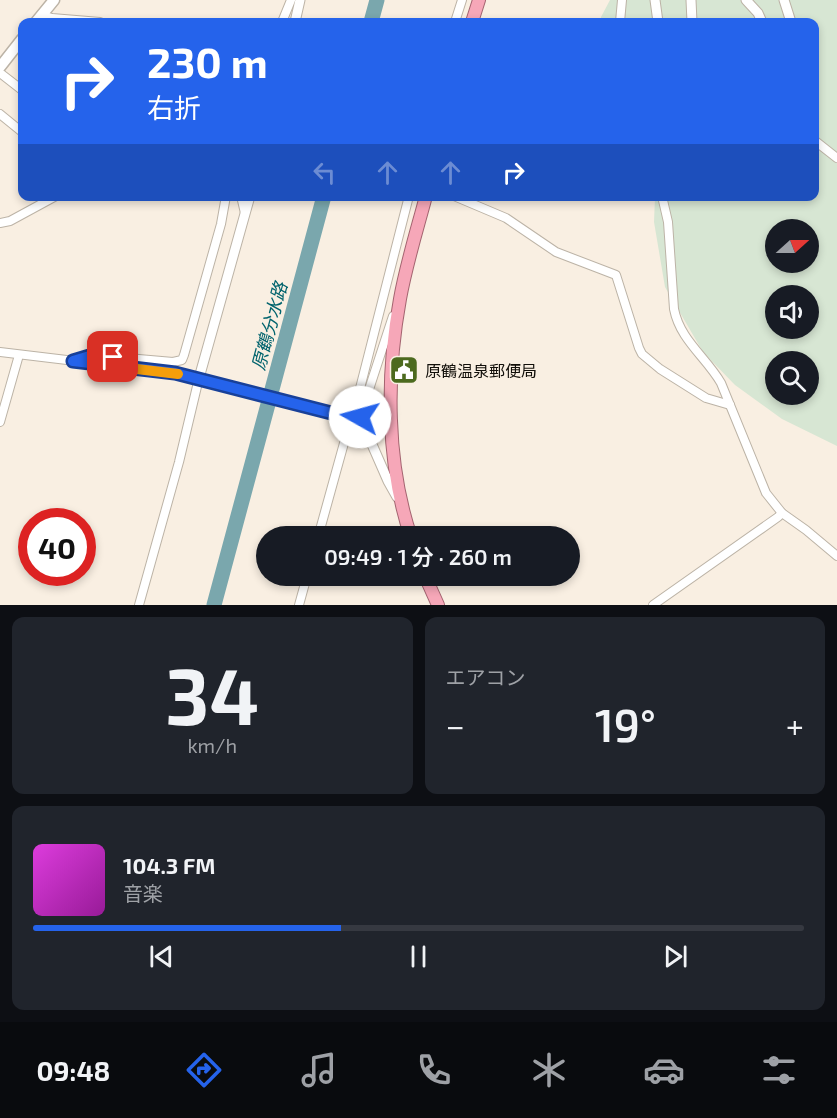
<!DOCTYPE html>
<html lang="ja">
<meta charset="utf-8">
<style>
:root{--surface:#171b24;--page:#20242c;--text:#f1f3f6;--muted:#9ea1a6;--line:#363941;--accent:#2563eb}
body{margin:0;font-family:"Exo 2","Noto Sans JP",sans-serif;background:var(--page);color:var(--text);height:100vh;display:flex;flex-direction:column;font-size:22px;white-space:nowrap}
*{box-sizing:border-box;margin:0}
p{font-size:20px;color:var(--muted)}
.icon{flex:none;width:33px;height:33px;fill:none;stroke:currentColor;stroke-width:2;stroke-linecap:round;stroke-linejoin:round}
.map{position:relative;height:605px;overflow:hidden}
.sheet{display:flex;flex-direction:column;gap:12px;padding:12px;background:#0d0f14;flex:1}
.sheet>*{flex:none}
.banner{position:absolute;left:18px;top:18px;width:801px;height:183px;border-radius:12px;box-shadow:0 3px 9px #0003;background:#2563eb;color:#fff;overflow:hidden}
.needle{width:39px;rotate:69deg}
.controls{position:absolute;left:765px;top:219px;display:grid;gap:12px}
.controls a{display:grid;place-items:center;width:54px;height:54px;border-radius:50%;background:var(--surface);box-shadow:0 3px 9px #0003;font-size:30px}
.speed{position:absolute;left:18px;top:508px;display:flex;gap:12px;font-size:30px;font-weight:700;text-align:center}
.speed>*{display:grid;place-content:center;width:78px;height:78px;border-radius:50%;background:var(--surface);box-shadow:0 3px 9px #0003;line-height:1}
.speed .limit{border:9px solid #d22;background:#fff;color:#111}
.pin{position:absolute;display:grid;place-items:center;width:51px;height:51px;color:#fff;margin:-26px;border-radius:12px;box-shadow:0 3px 9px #0006}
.me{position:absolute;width:66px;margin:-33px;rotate:277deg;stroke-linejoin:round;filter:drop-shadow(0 0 4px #0008)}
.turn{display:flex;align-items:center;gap:21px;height:126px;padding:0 30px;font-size:27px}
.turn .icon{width:78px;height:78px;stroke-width:2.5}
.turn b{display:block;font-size:42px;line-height:51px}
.lanes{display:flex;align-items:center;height:57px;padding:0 30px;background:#0003;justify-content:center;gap:30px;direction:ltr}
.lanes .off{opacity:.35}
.big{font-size:45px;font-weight:600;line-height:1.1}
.sheet .card{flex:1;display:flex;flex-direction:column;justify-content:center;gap:9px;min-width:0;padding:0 21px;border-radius:12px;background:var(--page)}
.sheet .dial{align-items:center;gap:0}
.dial b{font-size:78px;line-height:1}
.song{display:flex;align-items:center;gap:18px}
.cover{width:72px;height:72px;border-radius:9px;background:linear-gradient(135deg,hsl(300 70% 55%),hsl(300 70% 35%))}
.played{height:6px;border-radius:3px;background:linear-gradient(90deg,var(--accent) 40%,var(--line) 40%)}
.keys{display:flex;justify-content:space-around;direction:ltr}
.heat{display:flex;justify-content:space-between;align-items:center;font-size:33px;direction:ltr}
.sheet .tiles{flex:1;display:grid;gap:12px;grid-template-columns:1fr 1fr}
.card:last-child{grid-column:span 2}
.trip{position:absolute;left:256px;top:526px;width:324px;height:60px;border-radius:30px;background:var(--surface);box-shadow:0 3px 9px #0003;font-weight:600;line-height:60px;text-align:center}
.tabs{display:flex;height:96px;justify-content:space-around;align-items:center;background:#090b0e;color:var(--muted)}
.tabs .icon{width:42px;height:42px}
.tabs .selected{color:var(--accent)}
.tabs b{font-size:27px;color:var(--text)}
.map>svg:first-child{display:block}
</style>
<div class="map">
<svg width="837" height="605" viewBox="0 0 837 605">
<rect width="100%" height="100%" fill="#f9efe2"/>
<path fill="#d7e6d3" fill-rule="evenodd" d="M 610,0 L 837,0 L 837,446 L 782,419 L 735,385 L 703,352 L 665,287 L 654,222 L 655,197 L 814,196 L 814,22 L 601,22 L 601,17 ZM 776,230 L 808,230 L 808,262 L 776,262 ZM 776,296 L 808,296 L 808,328 L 776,328 ZM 776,362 L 808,362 L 808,394 L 776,394 Z"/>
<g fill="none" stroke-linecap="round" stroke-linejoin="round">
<g stroke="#7aa7ad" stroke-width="15">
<path d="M 371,22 L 377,0"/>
<path d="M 214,605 L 324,196"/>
</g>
<g stroke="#bcb3a6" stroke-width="10">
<g id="minor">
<path d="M 42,15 L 52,18 L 100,22"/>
<path d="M 282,22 L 291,0"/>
<path d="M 455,22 L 462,0"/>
<path d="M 620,22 L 622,0"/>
<path d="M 0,73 L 22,90"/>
<path d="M 0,114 L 22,132"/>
<path d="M 814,140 L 837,158"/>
<path d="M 241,196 L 245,213"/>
<path d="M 454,196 L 506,218 L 556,252 L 616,275 L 639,348 L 642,354 L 660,369 L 706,398 L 730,405"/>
<path d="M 662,196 L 668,222 L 674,309 C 680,340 706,357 721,383 L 766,493 L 782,513 L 806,530 L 837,556"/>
<path d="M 0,223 L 10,221 L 56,196"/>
<path d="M 0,352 L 175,373 L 203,379"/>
<path d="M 73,361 L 93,355 L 173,362 L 182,360 L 184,355 L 221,224 L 226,196"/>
<path d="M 360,417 L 355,408 L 409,196"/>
<path d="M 0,422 L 19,355"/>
<path d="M 318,537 L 349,425 L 360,417 L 393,316"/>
<path d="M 139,605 L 179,462 L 199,378"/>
<path d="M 299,605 L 307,576"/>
<path d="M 653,605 L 778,517 L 782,513"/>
</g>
</g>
<g stroke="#bcb3a6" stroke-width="11">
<g id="tertiary">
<path d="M 655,0 L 658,22"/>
<path d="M 691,0 L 692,22"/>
<path d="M 746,0 L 758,13 L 762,22"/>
<path d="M 784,0 L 791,22"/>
<path d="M 295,22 L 300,0"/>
<path d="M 199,378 L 250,196"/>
<path d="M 207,381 L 343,416 L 360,417 L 388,481 L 397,497"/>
</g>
</g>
<g stroke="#bcb3a6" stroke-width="13">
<g id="secondary">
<path d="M 36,22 L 54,0"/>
<path d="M 0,67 L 22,39"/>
</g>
</g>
<g stroke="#a46470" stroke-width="14">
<g id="trunk">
<path d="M 472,22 L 479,0"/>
<path d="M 411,537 C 386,463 386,375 400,299 C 406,265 417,230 426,196"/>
<path d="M 425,576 L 438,605"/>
</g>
</g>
<use href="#minor" stroke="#fff" stroke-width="8"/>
<use href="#tertiary" stroke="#fff" stroke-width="9"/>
<use href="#secondary" stroke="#fff" stroke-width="10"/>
<use href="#trunk" stroke="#f6a7b8" stroke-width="12"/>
</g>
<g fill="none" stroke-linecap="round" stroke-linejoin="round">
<g stroke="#184099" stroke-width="15">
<path id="route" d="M 113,357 L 93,355 L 73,361 L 175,373 L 343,416 L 360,417"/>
</g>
<use href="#route" stroke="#2563eb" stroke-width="10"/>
<path stroke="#f59e0b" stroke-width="10" d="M 112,366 L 178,374"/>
</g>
<defs>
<g id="civic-square" transform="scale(1.5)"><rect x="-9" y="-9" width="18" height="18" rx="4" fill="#4c6a1e" stroke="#f9efe2"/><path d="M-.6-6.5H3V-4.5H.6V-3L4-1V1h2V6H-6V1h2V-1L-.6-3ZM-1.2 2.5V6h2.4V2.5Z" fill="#fff"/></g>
</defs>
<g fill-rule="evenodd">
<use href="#civic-square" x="404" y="370"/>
</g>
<g text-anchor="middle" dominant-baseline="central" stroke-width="6" stroke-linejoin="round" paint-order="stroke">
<g font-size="16" fill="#120f0a" stroke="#f9efe2" text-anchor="start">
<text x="425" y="370">原鶴温泉郵便局</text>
</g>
<g font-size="18" font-style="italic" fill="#00636d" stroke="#f9efe2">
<text transform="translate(269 326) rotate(-75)">原鶴分水路</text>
</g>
</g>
</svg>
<div class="controls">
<a><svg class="needle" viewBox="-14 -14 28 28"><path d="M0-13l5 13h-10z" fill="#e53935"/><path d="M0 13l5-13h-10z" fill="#9ea1a6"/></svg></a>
<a><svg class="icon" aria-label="sound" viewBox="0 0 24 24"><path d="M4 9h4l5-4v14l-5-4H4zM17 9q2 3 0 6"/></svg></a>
<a><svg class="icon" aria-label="search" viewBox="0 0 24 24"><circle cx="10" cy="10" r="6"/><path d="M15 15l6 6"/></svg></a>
</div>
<div class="speed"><div class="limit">40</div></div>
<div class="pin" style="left:113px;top:357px;background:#d93025"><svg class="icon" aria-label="arrive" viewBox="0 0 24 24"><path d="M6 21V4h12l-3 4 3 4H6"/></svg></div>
<svg class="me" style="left:360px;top:417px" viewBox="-20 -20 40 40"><circle r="19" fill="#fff"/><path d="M0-13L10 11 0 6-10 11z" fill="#2563eb"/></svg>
<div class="trip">09:49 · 1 分 · 260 m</div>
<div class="banner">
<div class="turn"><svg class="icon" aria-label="right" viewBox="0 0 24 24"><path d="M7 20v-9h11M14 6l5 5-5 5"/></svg><div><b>230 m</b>右折</div></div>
<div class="lanes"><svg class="icon off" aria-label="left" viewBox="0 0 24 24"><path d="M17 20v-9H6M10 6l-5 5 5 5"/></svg><svg class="icon off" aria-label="ahead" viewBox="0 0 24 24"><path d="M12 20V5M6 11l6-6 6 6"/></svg><svg class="icon off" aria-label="ahead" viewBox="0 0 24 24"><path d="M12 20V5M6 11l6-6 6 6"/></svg><svg class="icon" aria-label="right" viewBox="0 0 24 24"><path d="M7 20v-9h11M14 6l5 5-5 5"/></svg></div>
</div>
</div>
<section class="sheet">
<div class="tiles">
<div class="card dial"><b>34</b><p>km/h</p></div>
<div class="card"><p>エアコン</p>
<div class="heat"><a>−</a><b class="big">19°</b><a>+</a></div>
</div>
<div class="card">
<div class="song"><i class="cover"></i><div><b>104.3 FM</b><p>音楽</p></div></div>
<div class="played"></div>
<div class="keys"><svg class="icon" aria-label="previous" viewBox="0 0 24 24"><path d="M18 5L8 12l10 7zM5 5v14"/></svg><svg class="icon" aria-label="pause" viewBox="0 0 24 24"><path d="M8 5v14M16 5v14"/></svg><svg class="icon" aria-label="next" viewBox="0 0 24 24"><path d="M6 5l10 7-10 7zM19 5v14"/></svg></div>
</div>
</div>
</section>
<nav class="tabs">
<b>09:48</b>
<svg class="icon selected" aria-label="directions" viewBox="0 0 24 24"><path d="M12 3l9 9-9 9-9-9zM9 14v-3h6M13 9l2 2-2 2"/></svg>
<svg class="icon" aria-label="music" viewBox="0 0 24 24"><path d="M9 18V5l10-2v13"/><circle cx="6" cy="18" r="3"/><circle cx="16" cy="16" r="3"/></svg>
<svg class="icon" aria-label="phone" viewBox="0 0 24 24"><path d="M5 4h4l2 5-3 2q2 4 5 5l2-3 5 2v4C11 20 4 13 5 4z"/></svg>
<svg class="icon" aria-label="climate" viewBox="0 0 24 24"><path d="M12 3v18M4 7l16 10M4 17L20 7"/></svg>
<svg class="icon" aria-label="car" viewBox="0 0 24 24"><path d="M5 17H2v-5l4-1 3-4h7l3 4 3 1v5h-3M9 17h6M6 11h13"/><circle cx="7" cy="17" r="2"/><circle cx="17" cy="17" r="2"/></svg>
<svg class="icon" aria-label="filters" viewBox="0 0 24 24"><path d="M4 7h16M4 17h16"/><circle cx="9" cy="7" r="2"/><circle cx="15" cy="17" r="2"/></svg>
</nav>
